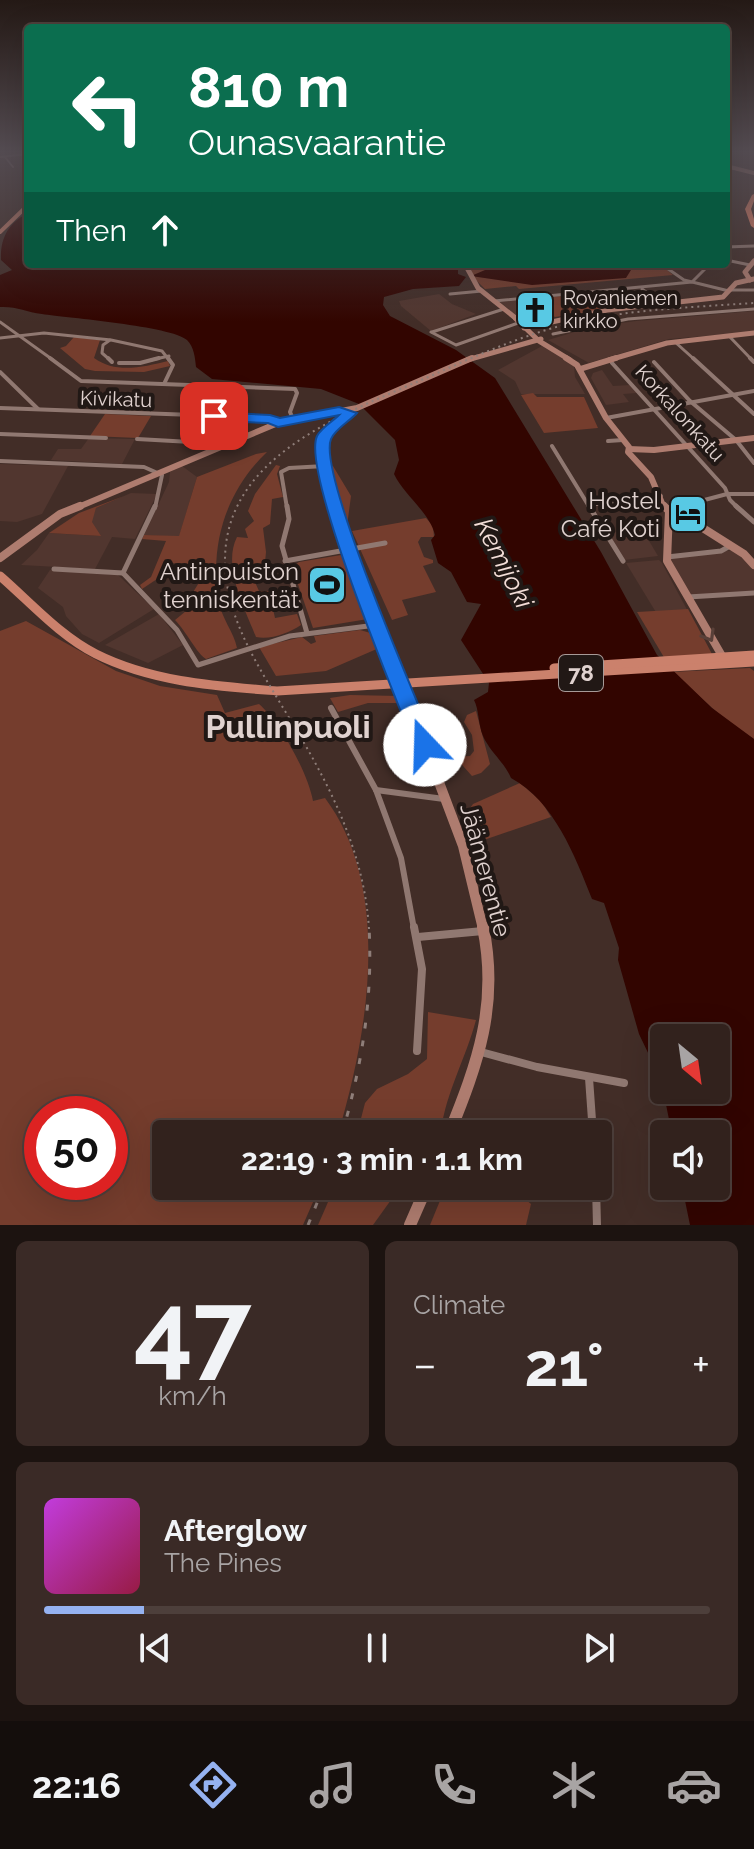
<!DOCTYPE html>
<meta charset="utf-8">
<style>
:root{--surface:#32221d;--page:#3a2a26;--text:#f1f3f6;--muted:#a8a4a4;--line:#4d3f3b;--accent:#95b2f1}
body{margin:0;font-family:Raleway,sans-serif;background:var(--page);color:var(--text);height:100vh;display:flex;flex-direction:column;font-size:30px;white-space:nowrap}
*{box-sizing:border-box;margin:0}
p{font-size:26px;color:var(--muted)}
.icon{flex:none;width:44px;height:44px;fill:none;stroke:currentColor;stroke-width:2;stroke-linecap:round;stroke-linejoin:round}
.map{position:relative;height:1225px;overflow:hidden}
.sheet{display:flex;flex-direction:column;gap:16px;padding:16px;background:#1c1310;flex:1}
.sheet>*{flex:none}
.top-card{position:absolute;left:24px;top:24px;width:706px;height:244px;border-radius:8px;box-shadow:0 8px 32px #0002,0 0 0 2px var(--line);background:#0b6e4f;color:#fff;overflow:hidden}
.needle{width:52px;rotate:151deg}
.fabs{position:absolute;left:650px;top:1024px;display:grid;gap:16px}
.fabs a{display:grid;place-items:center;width:80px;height:80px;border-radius:8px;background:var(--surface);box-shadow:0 8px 32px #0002,0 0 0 2px var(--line);font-size:40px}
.speed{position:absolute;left:24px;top:1096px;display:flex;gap:16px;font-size:40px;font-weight:700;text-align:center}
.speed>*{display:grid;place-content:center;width:104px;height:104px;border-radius:50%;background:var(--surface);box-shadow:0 8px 32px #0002,0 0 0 2px var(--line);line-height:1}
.speed .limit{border:12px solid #d22;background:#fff;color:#111}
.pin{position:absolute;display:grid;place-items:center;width:68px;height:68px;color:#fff;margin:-34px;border-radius:16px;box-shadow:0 4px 12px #0006}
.me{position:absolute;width:88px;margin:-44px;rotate:339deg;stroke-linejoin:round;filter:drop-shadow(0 0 6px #0008)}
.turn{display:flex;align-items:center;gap:28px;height:168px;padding:0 32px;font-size:36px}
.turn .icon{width:104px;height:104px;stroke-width:2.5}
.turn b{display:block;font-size:56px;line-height:68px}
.then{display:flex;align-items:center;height:76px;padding:0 32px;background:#0003;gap:16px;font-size:30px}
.big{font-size:60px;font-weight:700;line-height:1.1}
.sheet .widget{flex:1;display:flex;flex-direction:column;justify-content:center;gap:12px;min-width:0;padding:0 28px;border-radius:12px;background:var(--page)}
.sheet .dial{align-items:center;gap:0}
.dial b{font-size:104px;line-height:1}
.song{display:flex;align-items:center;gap:24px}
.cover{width:96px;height:96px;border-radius:12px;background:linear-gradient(135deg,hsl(290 70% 55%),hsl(340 70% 35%))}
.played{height:8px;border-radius:4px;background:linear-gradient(90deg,var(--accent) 15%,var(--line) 15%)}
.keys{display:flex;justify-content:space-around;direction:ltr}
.heat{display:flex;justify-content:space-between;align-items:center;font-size:44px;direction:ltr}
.sheet .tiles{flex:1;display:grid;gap:16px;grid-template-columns:1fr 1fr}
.widget:last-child{grid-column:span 2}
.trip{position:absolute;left:152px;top:1120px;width:460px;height:80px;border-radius:8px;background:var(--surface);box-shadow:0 8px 32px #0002,0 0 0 2px var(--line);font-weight:700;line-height:80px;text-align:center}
.tabs{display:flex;height:128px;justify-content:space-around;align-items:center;background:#140e0c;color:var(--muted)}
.tabs .icon{width:56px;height:56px}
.tabs .current{color:var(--accent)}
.tabs b{font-size:36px;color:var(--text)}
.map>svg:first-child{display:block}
</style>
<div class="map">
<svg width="754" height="1225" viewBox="0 0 754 1225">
<rect width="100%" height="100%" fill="#422d27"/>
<g fill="#51362f">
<path d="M 439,294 L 452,304 L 476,314 L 431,331 L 401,306 L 399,301 Z"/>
<path d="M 528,299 L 555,317 L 524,322 L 500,302 Z"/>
<path d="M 754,311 L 754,332 L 669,339 L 589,363 L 548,340 L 591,327 L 636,321 Z"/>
<path d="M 542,346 L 574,365 L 575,377 L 585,394 L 521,394 L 515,381 L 498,370 Z"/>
<path d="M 602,370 L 613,386 L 630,385 L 637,393 L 623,394 L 629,402 L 606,405 L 591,378 L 593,373 Z"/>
<path d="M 89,438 L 135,439 L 122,464 L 51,460 L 58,449 L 81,449 Z"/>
<path d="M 0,464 L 68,466 L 42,514 L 17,522 L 0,521 Z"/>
<path d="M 182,466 L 197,477 L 179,537 L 144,535 L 169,482 L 170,472 Z"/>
<path d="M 131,493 L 157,494 L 135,539 L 112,537 L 95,569 L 21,565 L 37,550 L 49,533 L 100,536 L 91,522 L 96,508 Z"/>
<path d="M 642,529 L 658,556 L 624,560 L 609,533 Z"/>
<path d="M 734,550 L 754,569 L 754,592 L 690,596 L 670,562 L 670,558 Z"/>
<path d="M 659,560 L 662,563 L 700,634 L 671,637 L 626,563 Z"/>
<path d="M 50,570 L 118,575 L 154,609 L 99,643 L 82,634 L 66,616 L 63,607 L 38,588 Z"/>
<path d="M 159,614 L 183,645 L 148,663 L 105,645 Z"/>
</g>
<g fill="#753d2d" fill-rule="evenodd">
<path d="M 472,264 L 660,264 L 673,275 L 519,289 L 516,286 L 485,289 L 471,275 Z"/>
<path d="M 597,293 L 614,308 L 555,317 L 528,299 Z"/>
<path d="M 74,337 L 100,340 L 94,358 C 116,374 143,367 168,361 L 170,366 L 144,372 L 95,371 L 85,369 L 60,348 L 66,346 Z"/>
<path d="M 533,393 L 537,397 L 584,397 L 598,428 L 544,433 L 521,395 Z"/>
<path d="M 105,414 L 151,416 L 138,438 L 90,436 Z"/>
<path d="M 267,452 C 226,491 209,545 219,601 C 221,618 234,632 237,648 L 206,659 C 197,654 186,631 175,620 L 186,611 L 185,605 L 200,581 L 190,564 L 167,563 L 160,577 L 142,589 L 140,585 L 151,577 L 166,541 L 142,539 L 144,535 L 179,536 L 197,477 L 256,454 Z"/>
<path d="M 276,465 L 280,466 L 277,474 L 283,497 L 272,499 L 270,524 L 263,528 L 266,552 L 264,573 L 254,580 L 259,591 L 269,591 L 275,618 L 297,614 L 301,625 C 289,633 271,640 256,637 C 245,609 222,566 237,537 L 248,538 L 245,529 L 254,521 L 248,511 L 255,494 Z"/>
<path d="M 329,466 L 333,466 L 351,496 L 347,526 L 355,546 L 350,546 Z"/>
<path d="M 124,496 L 96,508 L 92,522 L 101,536 L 49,533 L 79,513 Z"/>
<path d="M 426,518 L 433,526 L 434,537 L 421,537 L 418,542 L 424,557 L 433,560 L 433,563 L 423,566 L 436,592 L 402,600 L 408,615 L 392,620 L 352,531 Z"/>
<path d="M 341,555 L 345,556 L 368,619 L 313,628 L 292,567 L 299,562 Z"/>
<path d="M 688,609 L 712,654 L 665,659 L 637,612 Z"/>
<path d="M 26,621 L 116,671 L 160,686 L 217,695 L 225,713 L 259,704 C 280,722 308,773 313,801 L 325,798 C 393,889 368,1034 338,1134 L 166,1134 L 166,1186 L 320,1186 L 303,1225 L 0,1225 L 0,631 ZM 110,1114 L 110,1182 L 42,1182 L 42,1114 Z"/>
<path d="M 360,630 L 374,634 L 379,648 L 326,671 L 276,676 L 259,647 L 302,637 L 311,644 L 316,642 L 314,636 Z"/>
<path d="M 750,668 L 754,671 L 754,739 L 728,722 L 672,672 Z"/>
<path d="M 350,695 L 399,696 L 405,703 L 368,703 L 338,712 L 330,698 Z"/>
<path d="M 476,711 L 490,764 L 481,773 L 472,776 L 455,757 L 470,756 L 474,751 L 472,735 L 464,722 L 467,715 Z"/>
<path d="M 520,783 L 541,801 L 551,817 L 478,842 L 468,811 L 473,804 Z"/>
<path d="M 428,1012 L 476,1020 C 466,1058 446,1092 441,1131 L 439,1134 L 357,1134 L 365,1103 L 377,1089 L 408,1074 L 427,1059 Z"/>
<path d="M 335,1186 L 401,1186 L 373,1225 L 318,1225 Z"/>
<path d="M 446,1186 L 509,1186 L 531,1204 L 526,1225 L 430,1225 Z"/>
</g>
<g fill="#320500" fill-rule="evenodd">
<path d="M 28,213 L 25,229 L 28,237 L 23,248 L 28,246 L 28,264 L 458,264 L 458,274 L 466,277 L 459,286 L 413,289 L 384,297 L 383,305 L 390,316 L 456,350 L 495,378 L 601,552 L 657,655 L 712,708 L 754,739 L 754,1225 L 690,1225 L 682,1186 L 716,1186 L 716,1134 L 672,1134 L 661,1080 L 639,1034 L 618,960 L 619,948 L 604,903 L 592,899 C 575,856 554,801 511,778 C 505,763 490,752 483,736 C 478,724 479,709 474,700 L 488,692 L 489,683 L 461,640 L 481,604 L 467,602 L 451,572 L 438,563 L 431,540 L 435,535 C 430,513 404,495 394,474 L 399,460 L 395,440 L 359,404 L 321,389 L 212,379 L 196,367 C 195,357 194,347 187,340 C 171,326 68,318 42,314 C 26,312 16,306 0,307 L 0,275 L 12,270 L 1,260 C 0,239 8,223 28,213 ZM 664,1038 L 716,1038 L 716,1090 L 664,1090 Z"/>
<path d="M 485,264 L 539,264 L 553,268 L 544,264 L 629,264 L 631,270 L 626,278 L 532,285 L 471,276 L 485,270 Z"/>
</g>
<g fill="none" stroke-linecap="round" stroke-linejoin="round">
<g stroke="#907871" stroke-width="2">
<path d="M 0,157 L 27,154"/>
<path d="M 5,157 L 13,167"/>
</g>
<g stroke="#907871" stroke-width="3">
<path d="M 726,247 L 754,246"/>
<path d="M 726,260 L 750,265"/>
<path d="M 661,264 L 684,280 L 729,291"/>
<path d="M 642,289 L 662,304"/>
<path d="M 730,290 L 754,290"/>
<path d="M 450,294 L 482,291"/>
<path d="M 494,301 L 692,282 L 710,264"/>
<path d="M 0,322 L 53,360"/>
<path d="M 431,332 L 456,345 L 518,323"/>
<path d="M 432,332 L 504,309"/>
<path d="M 553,334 L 628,319 L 754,309"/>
<path d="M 729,336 L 752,360"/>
<path d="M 0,338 L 44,333 L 111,340 L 162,351 L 169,360"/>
<path d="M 110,340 L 103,345 L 102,353 L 110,360"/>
<path d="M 675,342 L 695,360"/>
<path d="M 151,360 L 169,356"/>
</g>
<g stroke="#907871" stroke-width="4">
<path d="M 50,358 L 81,381 L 295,389 L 297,393 L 290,412 L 293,419"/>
<path d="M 108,358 L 112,362"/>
<path d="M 693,358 L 754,414"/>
<path d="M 750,358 L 754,362"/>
<path d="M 654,362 L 690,401 L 736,440 L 754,463"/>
<path d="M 119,363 L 140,363 L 159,358"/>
<path d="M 612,363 L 725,488 L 730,500 L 738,508"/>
<path d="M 0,372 L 38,409"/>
<path d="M 164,384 L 173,365 L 168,358"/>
<path d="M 0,408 L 249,417 L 278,423"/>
<path d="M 606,418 L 754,391"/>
<path d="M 0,434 L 106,438"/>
<path d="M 137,439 L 227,444"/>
<path d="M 608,441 L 623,440"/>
<path d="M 552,446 L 590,508"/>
<path d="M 0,461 L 144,467 L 162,475 L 155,508"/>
<path d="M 588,505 L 661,496"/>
<path d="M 678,507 L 727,494 L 754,494"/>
<path d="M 287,508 L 281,472 L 289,468 L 325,466"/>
<path d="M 336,508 L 322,450 L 326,434 L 356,408"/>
</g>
<g stroke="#907871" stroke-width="5">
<path d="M 155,506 L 123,573 L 177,630 L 198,665 L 290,636 L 376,625"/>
<path d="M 287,506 L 289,519 L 282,546 L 307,633"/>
<path d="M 336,506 L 344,540 L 399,680"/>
<path d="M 589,506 L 623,561"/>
<path d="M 736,506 L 754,522"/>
<path d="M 678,507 L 684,506"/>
<path d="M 667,557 L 721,551 L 730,546"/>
<path d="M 285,561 L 385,543"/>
<path d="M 54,569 L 123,573"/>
<path d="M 688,597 L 754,593"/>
</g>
<g stroke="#907871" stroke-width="6">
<path d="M 331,708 L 376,790 L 401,858 L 414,929"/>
<path d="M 376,790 L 444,799"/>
</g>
<g stroke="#907871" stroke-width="8">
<path d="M 414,927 L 422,969 L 417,1051"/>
<path d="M 418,937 L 483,931"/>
<path d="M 481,1052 L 537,1067 L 624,1083"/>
<path d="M 589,1078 L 593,1134"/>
<path d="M 596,1186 L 597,1225"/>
</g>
<path stroke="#ae7c6f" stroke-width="4" d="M 726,166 L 754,173"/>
<g stroke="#ae7c6f" stroke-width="5">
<path d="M 465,264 L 478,288 L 518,320"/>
<path d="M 750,280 L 745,272 L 754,261"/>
<path d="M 515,318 L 539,341 L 570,360"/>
<path d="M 524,328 L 607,310 L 723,297 L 736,283 L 754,279"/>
<path d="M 467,360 L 541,339"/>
<path d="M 609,360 L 667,343 L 754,333"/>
</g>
<g stroke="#ae7c6f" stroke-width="6">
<path d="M 566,358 L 577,365 L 606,418 L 629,447 L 628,452 L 651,477 L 664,508"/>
<path d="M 580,369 L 616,358"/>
<path d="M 629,449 L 654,450 L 754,438"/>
<path d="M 76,508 L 278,423 L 357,408 L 472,358"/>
</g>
<g stroke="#ae7c6f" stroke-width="8">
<path d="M 664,506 L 669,511 L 667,561 L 725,661"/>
<path d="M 676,511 L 744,554 L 754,565"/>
<path d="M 0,558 L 60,514 L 80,506"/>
<path d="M 400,680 L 405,694"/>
</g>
<path stroke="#ae7c6f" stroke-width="10" d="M 405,692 L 463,846 L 483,929"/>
<g stroke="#ae7c6f" stroke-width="12">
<path d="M 449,1134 C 478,1063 499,1004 483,927"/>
<path d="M 410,1225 L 427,1186"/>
</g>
<g stroke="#cb816c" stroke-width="4">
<path d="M 22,151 L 28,154"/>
<path d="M 0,232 L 28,205"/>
</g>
<g stroke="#cb816c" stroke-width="9">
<path d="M 0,576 C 30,602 60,636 96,654 C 152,682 215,686 277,691 L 754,662"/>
<path d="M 554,668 L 754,655"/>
</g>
<path fill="#f38769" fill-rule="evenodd" d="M 754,194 L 754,201 L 751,209 L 754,219 L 754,228 L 751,226 L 745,209 L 752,195 Z"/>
<path stroke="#8f7e79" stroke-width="2" stroke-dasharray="2 4" stroke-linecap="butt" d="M 369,929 C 364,848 326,778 285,711 C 264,676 242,642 231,603 C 195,468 329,420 426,378 C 476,356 526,333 580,321 C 637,309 696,307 754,303"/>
<g stroke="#8f7e79" stroke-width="3" stroke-dasharray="6 12" stroke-linecap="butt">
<path d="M 342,1134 C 362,1065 373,998 369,927"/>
<path d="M 308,1225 L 324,1186"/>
</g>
</g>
<defs><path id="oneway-chevron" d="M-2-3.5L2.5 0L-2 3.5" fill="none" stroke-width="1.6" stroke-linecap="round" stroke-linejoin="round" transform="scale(2)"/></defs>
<use stroke="#594039" href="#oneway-chevron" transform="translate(709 636) rotate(60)"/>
<linearGradient id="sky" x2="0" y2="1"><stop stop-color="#241915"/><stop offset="0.47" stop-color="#544c52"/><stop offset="1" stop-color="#544c52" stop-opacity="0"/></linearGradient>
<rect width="754" height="322" fill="url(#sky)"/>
<path fill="#1a73e8" stroke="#114b97" stroke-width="2" d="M 339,407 L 357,413 C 350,421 335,429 331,439 C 317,472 417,700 435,745 L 432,751 L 425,753 L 417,751 L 414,745 C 396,698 301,472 317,436 C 321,428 333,421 339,415 L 278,427 L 268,423 L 214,421 L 208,416 L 214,412 L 270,415 L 280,418 Z"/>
<defs>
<g id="church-square" transform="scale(2)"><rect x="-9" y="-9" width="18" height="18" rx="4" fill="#58c9e4" stroke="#211815"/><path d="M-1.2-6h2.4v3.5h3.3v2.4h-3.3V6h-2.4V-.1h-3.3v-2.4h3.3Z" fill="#111"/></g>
<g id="hotel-square" transform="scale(2)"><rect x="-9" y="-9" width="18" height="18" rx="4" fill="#58c9e4" stroke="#211815"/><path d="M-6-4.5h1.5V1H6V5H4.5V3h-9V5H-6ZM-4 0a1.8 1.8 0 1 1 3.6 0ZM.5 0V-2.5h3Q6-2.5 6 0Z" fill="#111"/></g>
<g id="stadium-square" transform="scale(2)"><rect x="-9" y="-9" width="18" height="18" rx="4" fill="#58c9e4" stroke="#211815"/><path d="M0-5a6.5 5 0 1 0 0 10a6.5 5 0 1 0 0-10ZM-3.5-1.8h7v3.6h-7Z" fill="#111"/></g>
</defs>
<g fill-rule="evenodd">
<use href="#church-square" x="535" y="310"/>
<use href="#hotel-square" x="688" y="514"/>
<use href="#stadium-square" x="327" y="585"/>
</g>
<g text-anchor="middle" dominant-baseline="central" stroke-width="8" stroke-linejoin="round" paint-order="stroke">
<g font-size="20" fill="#e0d2cf" stroke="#211815" text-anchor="start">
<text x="563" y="298">Rovaniemen<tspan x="563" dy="23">kirkko</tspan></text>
</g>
<g font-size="20" fill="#e0d2cf" stroke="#211815">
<text transform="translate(116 399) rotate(2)">Kivikatu</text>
<text transform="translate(680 413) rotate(48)">Korkalonkatu</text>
</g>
<rect fill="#211815" stroke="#a79a97" stroke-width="2" x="559" y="655" width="44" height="36" rx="6"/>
<g font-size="22" font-weight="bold" fill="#e0d2cf">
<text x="581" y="673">78</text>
</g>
<g font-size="24" fill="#e0d2cf" stroke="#211815" text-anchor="end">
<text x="660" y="500">Hostel<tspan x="660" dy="28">Café Koti</tspan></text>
<text x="299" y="571">Antinpuiston<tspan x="299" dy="28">tenniskentät</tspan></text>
</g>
<g font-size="24" fill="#e0d2cf" stroke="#211815">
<text transform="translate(486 870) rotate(75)">Jäämerentie</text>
</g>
<g font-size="26" font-style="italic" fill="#f3ded8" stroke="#211815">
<text transform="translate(504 563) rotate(63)">Kemijoki</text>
</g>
<g font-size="32" font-weight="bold" fill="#e0d2cf" stroke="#211815">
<text x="288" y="726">Pullinpuoli</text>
</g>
</g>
</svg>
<div class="fabs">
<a><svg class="needle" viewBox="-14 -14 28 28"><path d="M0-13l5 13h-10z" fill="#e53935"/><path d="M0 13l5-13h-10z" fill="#a8a4a4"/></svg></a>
<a><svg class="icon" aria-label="sound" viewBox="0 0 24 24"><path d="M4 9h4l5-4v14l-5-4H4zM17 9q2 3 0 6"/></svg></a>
</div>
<div class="speed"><div class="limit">50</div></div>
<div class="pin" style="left:214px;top:416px;background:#d93025"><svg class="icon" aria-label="arrive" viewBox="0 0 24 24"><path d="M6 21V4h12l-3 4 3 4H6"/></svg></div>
<svg class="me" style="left:425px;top:745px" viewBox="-20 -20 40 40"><circle r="19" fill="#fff"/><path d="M0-13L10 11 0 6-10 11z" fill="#1a73e8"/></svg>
<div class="trip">22:19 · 3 min · 1.1 km</div>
<div class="top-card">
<div class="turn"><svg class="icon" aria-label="left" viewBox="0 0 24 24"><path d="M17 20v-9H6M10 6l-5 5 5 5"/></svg><div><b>810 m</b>Ounasvaarantie</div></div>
<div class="then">Then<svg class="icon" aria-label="ahead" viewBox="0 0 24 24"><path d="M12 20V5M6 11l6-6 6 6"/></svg></div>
</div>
</div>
<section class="sheet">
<div class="tiles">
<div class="widget dial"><b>47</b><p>km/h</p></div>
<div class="widget"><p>Climate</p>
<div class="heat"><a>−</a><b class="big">21°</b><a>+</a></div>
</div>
<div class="widget">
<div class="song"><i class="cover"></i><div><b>Afterglow</b><p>The Pines</p></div></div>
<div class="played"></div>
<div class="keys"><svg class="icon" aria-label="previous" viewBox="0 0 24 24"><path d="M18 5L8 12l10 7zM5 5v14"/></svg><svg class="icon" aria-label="pause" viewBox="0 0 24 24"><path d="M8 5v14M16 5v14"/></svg><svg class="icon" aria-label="next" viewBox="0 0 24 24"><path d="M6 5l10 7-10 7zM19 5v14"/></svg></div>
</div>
</div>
</section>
<nav class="tabs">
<b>22:16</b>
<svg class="icon current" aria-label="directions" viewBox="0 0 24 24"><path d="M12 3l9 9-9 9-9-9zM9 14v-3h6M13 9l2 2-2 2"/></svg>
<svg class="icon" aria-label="music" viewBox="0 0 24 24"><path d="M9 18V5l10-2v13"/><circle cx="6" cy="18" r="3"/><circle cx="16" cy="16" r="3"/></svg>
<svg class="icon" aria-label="phone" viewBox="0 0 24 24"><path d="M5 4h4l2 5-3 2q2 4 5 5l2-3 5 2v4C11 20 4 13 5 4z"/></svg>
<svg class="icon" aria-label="climate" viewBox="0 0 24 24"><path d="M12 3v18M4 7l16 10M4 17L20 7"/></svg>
<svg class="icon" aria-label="car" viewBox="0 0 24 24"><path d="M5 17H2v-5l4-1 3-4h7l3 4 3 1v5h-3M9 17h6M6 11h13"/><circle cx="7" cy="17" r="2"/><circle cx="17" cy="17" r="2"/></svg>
</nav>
